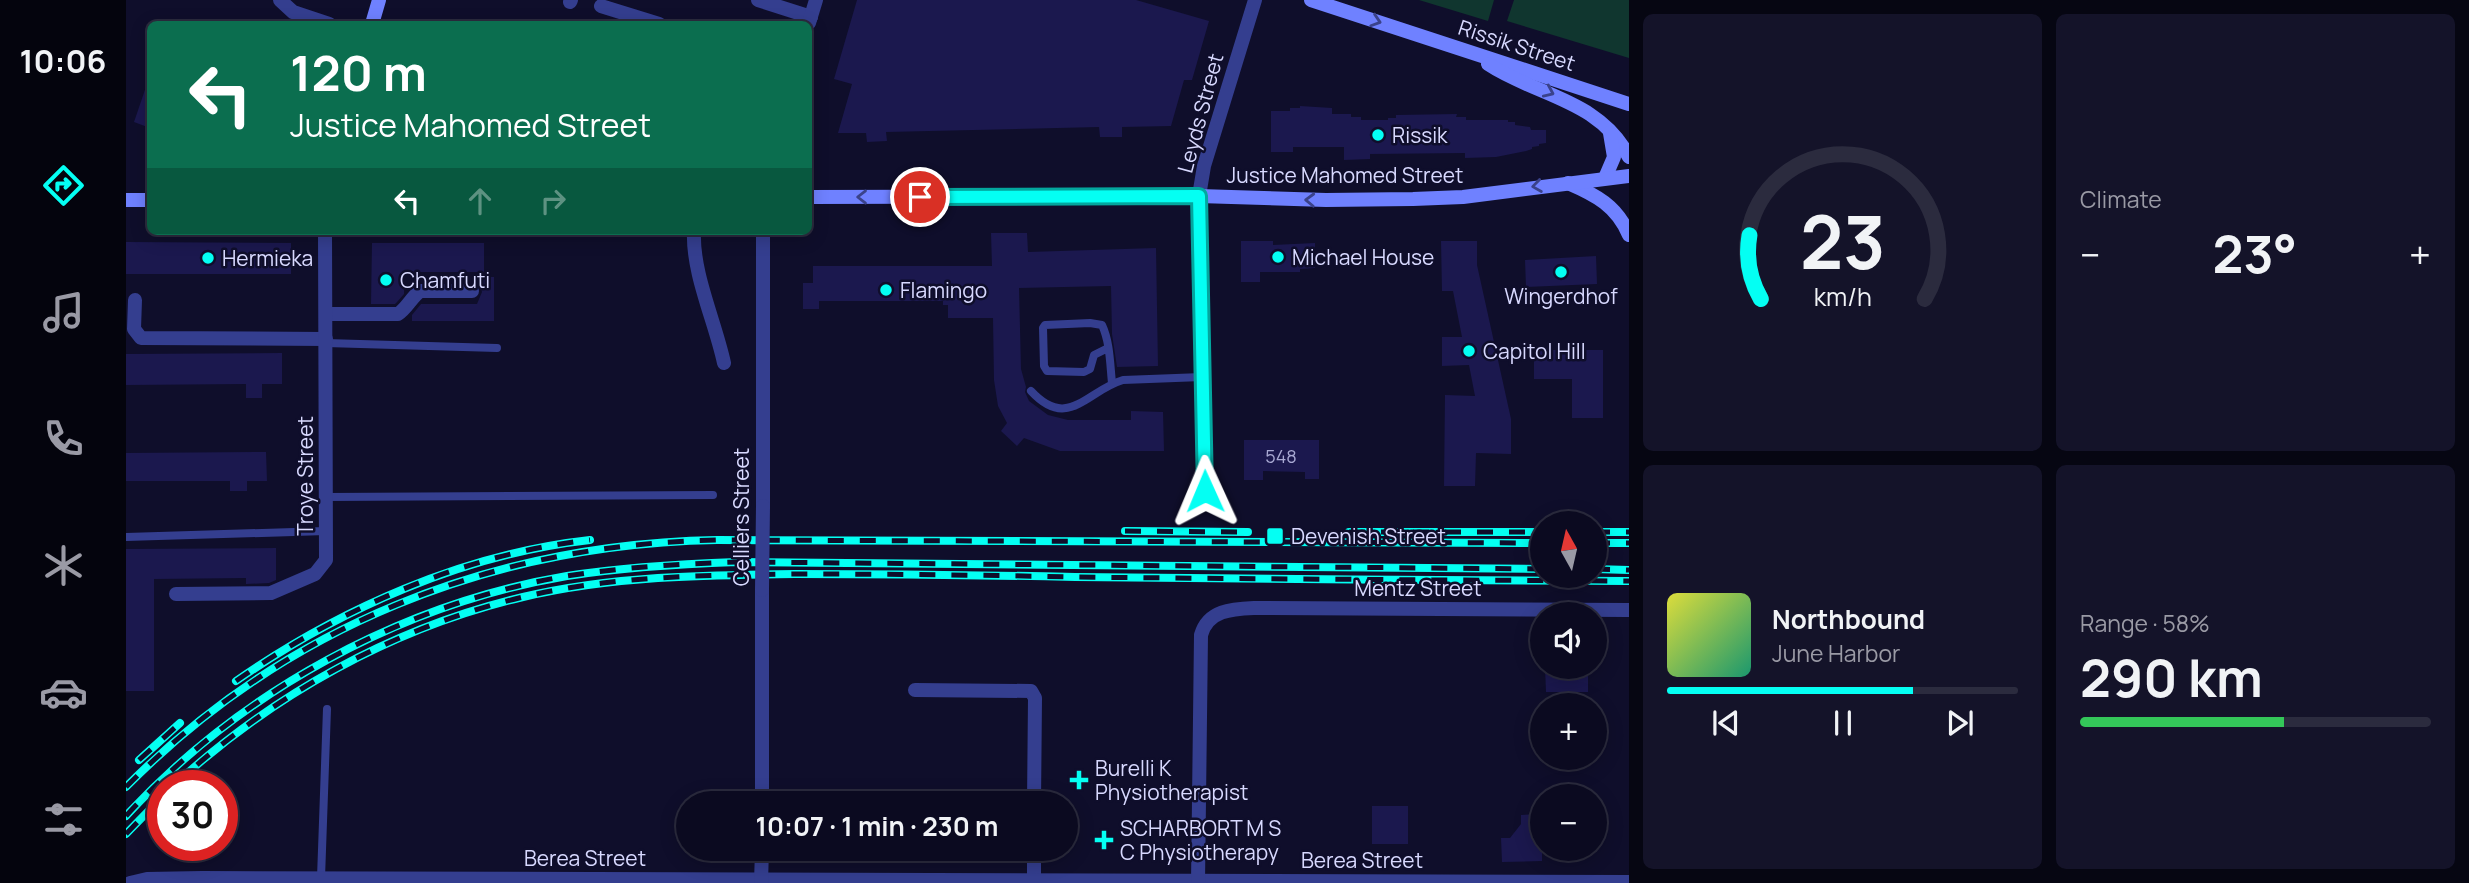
<!DOCTYPE html>
<meta charset="utf-8">
<style>
:root{--surface:#0b0a20;--page:#141329;--text:#f1f3f6;--muted:#9a9aa5;--line:#2b2b3e;--accent:#04fff3}
body{margin:0;font-family:Manrope,sans-serif;background:var(--page);color:var(--text);height:100vh;display:flex;flex-direction:column;font-size:26px;white-space:nowrap}
*{box-sizing:border-box;margin:0}
p{font-size:23px;color:var(--muted)}
.icon{flex:none;width:38px;height:38px;fill:none;stroke:currentColor;stroke-width:2;stroke-linecap:round;stroke-linejoin:round}
.map{position:relative;flex:1;overflow:hidden}
.side{display:flex;flex-direction:column;gap:14px;padding:14px;background:#060612;width:840px}
.side>*{flex:none}
.top-card{position:absolute;left:21px;top:21px;width:665px;height:214px;border-radius:10px;box-shadow:0 4px 18px #0003,0 0 0 2px var(--line);background:#0b6e4f;color:#fff;overflow:hidden}
.needle{width:46px;rotate:352deg}
.fabs{position:absolute;left:1404px;top:511px;display:grid;gap:14px}
.fabs a{display:grid;place-items:center;width:77px;height:77px;border-radius:50%;background:var(--surface);box-shadow:0 4px 18px #0003,0 0 0 2px var(--line);font-size:35px}
.speed{position:absolute;left:21px;top:770px;display:flex;gap:14px;font-size:35px;font-weight:700;text-align:center}
.speed>*{display:grid;place-content:center;width:91px;height:91px;border-radius:50%;background:var(--surface);box-shadow:0 4px 18px #0003,0 0 0 2px var(--line);line-height:1}
.speed .limit{border:10px solid #d22;background:#fff;color:#111}
.pin{position:absolute;display:grid;place-items:center;width:60px;height:60px;color:#fff;margin:-30px;border:4px solid #fff;border-radius:50%;box-shadow:0 2px 7px #0007}
.me{position:absolute;width:77px;margin:-38px;rotate:359deg;stroke-linejoin:round;filter:drop-shadow(0 0 5px #0008)}
.turn{display:flex;align-items:center;gap:24px;height:147px;padding:0 28px;font-size:32px}
.turn .icon{width:91px;height:91px;stroke-width:2.5}
.turn b{display:block;font-size:49px;line-height:60px}
.lanes{display:flex;align-items:center;height:66px;padding:0 28px;background:#0003;justify-content:center;gap:35px;direction:ltr}
.lanes .off{opacity:.35}
.big{font-size:52px;font-weight:700;line-height:1.1}
.side .tile{flex:1;display:flex;flex-direction:column;justify-content:center;gap:10px;min-width:0;padding:0 24px;border-radius:10px;background:var(--page)}
.side .dial{align-items:center;gap:0}
.dial svg{height:182px;overflow:visible;fill:none;stroke:var(--line);stroke-width:7;stroke-linecap:round;text-anchor:middle}
.dial text{fill:var(--text);stroke:none}
.song{display:flex;align-items:center;gap:21px}
.cover{width:84px;height:84px;border-radius:10px;background:linear-gradient(135deg,hsl(60 70% 55%),hsl(160 70% 35%))}
.played{height:7px;border-radius:4px;background:linear-gradient(90deg,var(--accent) 70%,var(--line) 70%)}
.keys{display:flex;justify-content:space-around;direction:ltr}
.heat{display:flex;justify-content:space-between;align-items:center;font-size:38px;direction:ltr}
.charge{height:10px;border-radius:5px;background:linear-gradient(90deg,#34c759 58%,var(--line) 0)}
.side .tiles{flex:1;display:grid;gap:14px;grid-template-columns:repeat(2,1fr)}
.trip{position:absolute;left:550px;top:791px;width:402px;height:70px;border-radius:35px;background:var(--surface);box-shadow:0 4px 18px #0003,0 0 0 2px var(--line);font-weight:700;line-height:70px;text-align:center}
main{display:flex;flex:1;min-height:0}
.tabs{display:flex;flex-direction:column;width:126px;justify-content:space-around;align-items:center;background:#04040d;color:var(--muted)}
.tabs .icon{width:49px;height:49px}
.tabs .selected{color:var(--accent)}
.tabs b{font-size:32px;color:var(--text)}
.map>svg:first-child{display:block}
</style>
<main>
<nav class="tabs">
<b>10:06</b>
<svg class="icon selected" aria-label="directions" viewBox="0 0 24 24"><path d="M12 3l9 9-9 9-9-9zM9 14v-3h6M13 9l2 2-2 2"/></svg>
<svg class="icon" aria-label="music" viewBox="0 0 24 24"><path d="M9 18V5l10-2v13"/><circle cx="6" cy="18" r="3"/><circle cx="16" cy="16" r="3"/></svg>
<svg class="icon" aria-label="phone" viewBox="0 0 24 24"><path d="M5 4h4l2 5-3 2q2 4 5 5l2-3 5 2v4C11 20 4 13 5 4z"/></svg>
<svg class="icon" aria-label="climate" viewBox="0 0 24 24"><path d="M12 3v18M4 7l16 10M4 17L20 7"/></svg>
<svg class="icon" aria-label="car" viewBox="0 0 24 24"><path d="M5 17H2v-5l4-1 3-4h7l3 4 3 1v5h-3M9 17h6M6 11h13"/><circle cx="7" cy="17" r="2"/><circle cx="17" cy="17" r="2"/></svg>
<svg class="icon" aria-label="filters" viewBox="0 0 24 24"><path d="M4 7h16M4 17h16"/><circle cx="9" cy="7" r="2"/><circle cx="15" cy="17" r="2"/></svg>
</nav>
<div class="map">
<svg width="1503" height="883" viewBox="0 0 1503 883">
<rect width="100%" height="100%" fill="#0f0e2b"/>
<g fill="#10362f">
<path d="M 1293,0 L 1368,0 L 1362,21 Z"/>
<path d="M 1388,0 L 1503,0 L 1503,58 L 1381,21 Z"/>
</g>
<g fill="#1b184e">
<path d="M 731,0 L 1010,0 L 1083,21 L 1066,80 L 1058,80 L 1045,126 L 996,127 L 996,137 L 974,137 L 973,127 L 760,132 L 761,141 L 741,142 L 740,133 L 712,133 L 726,84 L 708,79 Z"/>
<path d="M 22,81 L 24,82 L 24,128 L 8,122 Z"/>
<path d="M 1174,106 L 1206,108 L 1206,114 L 1225,114 L 1225,117 L 1235,117 L 1235,120 L 1262,120 L 1262,118 L 1270,118 L 1270,115 L 1331,114 L 1330,117 L 1340,117 L 1340,120 L 1382,120 L 1382,122 L 1389,122 L 1389,125 L 1404,127 L 1405,130 L 1420,130 L 1420,143 L 1413,144 L 1413,146 L 1406,147 L 1406,149 L 1400,151 L 1370,157 L 1339,158 L 1339,153 L 1244,154 L 1244,159 L 1218,160 L 1218,147 L 1167,147 L 1167,152 L 1145,152 L 1145,111 L 1164,111 L 1164,108 L 1174,108 Z"/>
<path d="M 865,233 L 901,233 L 902,252 L 1030,248 L 1032,366 L 991,367 L 986,334 L 985,286 L 893,288 L 895,369 L 900,387 L 899,392 L 903,401 L 922,415 L 942,420 L 1005,420 L 1005,411 L 1037,412 L 1038,451 L 934,451 L 898,438 L 891,446 L 875,431 L 881,423 L 872,406 L 868,380 L 867,318 L 822,318 L 822,305 L 817,305 L 817,301 L 693,301 L 693,309 L 677,309 L 677,283 L 687,283 L 687,266 L 866,266 Z"/>
<path d="M 1115,241 L 1147,241 L 1147,245 L 1189,243 L 1189,268 L 1174,269 L 1174,272 L 1134,272 L 1134,282 L 1115,282 Z"/>
<path d="M 1315,241 L 1351,241 L 1351,265 L 1385,419 L 1385,454 L 1350,453 L 1349,486 L 1318,486 L 1319,395 L 1349,396 L 1343,365 L 1316,366 L 1316,337 L 1336,337 L 1327,291 L 1316,291 Z"/>
<path d="M 0,242 L 165,243 L 165,274 L 0,274 Z"/>
<path d="M 246,243 L 358,243 L 358,272 L 278,272 L 278,294 L 271,302 L 269,304 L 245,304 Z"/>
<path d="M 1470,256 L 1471,284 L 1400,287 L 1399,260 Z"/>
<path d="M 351,277 L 368,277 L 368,321 L 286,321 L 286,315 L 295,304 L 351,304 L 356,292 Z"/>
<path d="M 1408,350 L 1477,350 L 1477,418 L 1446,418 L 1446,379 L 1408,379 Z"/>
<path d="M 156,353 L 156,384 L 136,384 L 136,398 L 120,398 L 120,384 L 0,385 L 0,354 Z"/>
<path d="M 1118,440 L 1193,440 L 1193,479 L 1179,479 L 1179,472 L 1137,471 L 1137,480 L 1118,480 Z"/>
<path d="M 140,452 L 141,481 L 121,481 L 121,491 L 104,491 L 104,481 L 0,481 L 0,453 Z"/>
<path d="M 150,548 L 150,580 L 143,583 L 120,584 L 120,578 L 28,579 L 28,691 L 0,691 L 0,549 Z"/>
<path d="M 1419,667 L 1462,667 L 1462,692 L 1420,692 Z"/>
<rect x="1246" y="806" width="36" height="38"/>
<path d="M 1416,814 L 1416,861 L 1376,862 L 1375,838 L 1384,838 L 1395,824 L 1395,815 Z"/>
</g>
<g fill="none" stroke-linecap="round" stroke-linejoin="round">
<g stroke="#343e8f" stroke-width="8">
<path d="M 200,343 L 371,348"/>
<path d="M 982,348 L 968,355 L 964,369 L 958,372 L 921,371 L 918,366 L 917,328 L 919,325 L 964,323 L 976,325 C 984,342 984,364 986,383"/>
<path d="M 905,391 C 942,431 960,391 997,380 L 1076,377"/>
<path d="M 200,497 L 587,495"/>
<path d="M 0,537 L 200,531"/>
<path d="M 195,878 L 201,709"/>
</g>
<g stroke="#343e8f" stroke-width="14">
<path d="M 154,0 L 167,12 L 203,24"/>
<path d="M 632,0 L 685,17"/>
<path d="M 444,2 L 445,0"/>
<path d="M 475,6 L 533,24"/>
<path d="M 683,23 L 690,0"/>
<path d="M 568,231 C 566,273 589,321 598,363"/>
<path d="M 9,300 L 8,329 L 15,338 L 200,339"/>
<path d="M 200,314 L 272,314 C 281,308 285,298 294,291 L 346,291"/>
<path d="M 1078,491 L 1073,196 L 1078,166 L 1129,0"/>
<path d="M 637,506 L 637,231"/>
<path d="M 50,594 L 145,593 L 189,574 L 200,560 L 199,231"/>
<path d="M 789,690 L 905,691 L 909,698 L 908,803"/>
<path d="M 636,803 L 636,590"/>
<path d="M 908,849 L 908,881"/>
<path d="M 4,883 L 21,879 L 76,878 L 1503,882"/>
<path d="M 635,883 L 636,849"/>
<path d="M 1072,883 L 1075,635 C 1082,610 1106,609 1128,608 L 1503,610"/>
</g>
<g stroke="#6f81ff" stroke-width="14">
<path d="M 1185,0 L 1503,104"/>
<path d="M 246,24 L 253,0"/>
<path d="M 1362,64 C 1410,96 1473,99 1503,157"/>
<path d="M 1479,178 L 1488,157 L 1484,133"/>
<path d="M 1442,183 C 1470,195 1491,206 1503,235"/>
<path d="M 682,197 L 1073,196 L 1200,200 L 1287,199 L 1337,197 L 1503,176"/>
<path d="M 0,200 L 24,200"/>
</g>
<g stroke="#04fff3" stroke-width="8">
<g id="rail">
<path d="M 999,531 L 1122,532"/>
<path d="M 1223,532 L 1416,532"/>
<path d="M 1468,532 L 1503,532"/>
<path d="M 1468,543 L 1503,543"/>
<path d="M 1468,569 L 1503,570"/>
<path d="M 110,681 C 214,609 337,554 464,540"/>
<path d="M 13,760 L 54,723"/>
<path d="M 47,786 C 146,695 266,628 397,597 C 486,576 577,575 669,574 C 762,574 856,575 949,577 C 1134,579 1318,580 1503,581"/>
<path d="M 0,787 C 159,626 366,544 591,540 L 1416,543"/>
<path d="M 0,816 C 114,692 275,604 441,576 C 498,567 554,564 611,562 L 1416,569"/>
<path d="M 0,834 L 37,796"/>
</g>
</g>
<use href="#rail" stroke="#0f0e2b" stroke-width="5" stroke-dasharray="16" stroke-linecap="butt"/>
<path stroke="#343e8f" stroke-width="14" d="M 636,590 L 637,506"/>
</g>
<defs><path id="oneway-chevron" d="M-2-3.5L2.5 0L-2 3.5" fill="none" stroke-width="1.6" stroke-linecap="round" stroke-linejoin="round" transform="scale(1.75)"/></defs>
<g stroke="#3a428a">
<use href="#oneway-chevron" transform="translate(1250 21) rotate(18)"/>
<use href="#oneway-chevron" transform="translate(1423 92) rotate(24)"/>
<use href="#oneway-chevron" transform="translate(1411 186) rotate(172)"/>
<use href="#oneway-chevron" transform="translate(736 197) rotate(180)"/>
<use href="#oneway-chevron" transform="translate(1184 200) rotate(-178)"/>
</g>
<g fill="none" stroke-linecap="round" stroke-linejoin="round">
<g stroke="#03a69e" stroke-width="18">
<path id="route" d="M 794,197 L 1073,196 L 1079,491"/>
</g>
<use href="#route" stroke="#04fff3" stroke-width="12"/>
</g>
<g fill="#04fff3" stroke="#0f0e2b" stroke-width="2.5">
<circle cx="1252" cy="135" r="7"/>
<circle cx="1152" cy="257" r="7"/>
<circle cx="82" cy="258" r="7"/>
<circle cx="1435" cy="272" r="7"/>
<circle cx="260" cy="280" r="7"/>
<circle cx="760" cy="290" r="7"/>
<circle cx="1343" cy="351" r="7"/>
<rect x="1140" y="527" width="18" height="18" rx="3.5"/>
<path d="M949.5 769.5h7v7h7v7h-7v7h-7v-7h-7v-7h7z"/>
<path d="M974.5 829.5h7v7h7v7h-7v7h-7v-7h-7v-7h7z"/>
</g>
<g text-anchor="middle" dominant-baseline="central" stroke-width="5" stroke-linejoin="round" paint-order="stroke">
<g font-size="18" fill="#a9a9d3">
<text x="1155" y="456">548</text>
</g>
<g font-size="21" fill="#d8d9ff" stroke="#0f0e2b">
<text transform="translate(1391 45) rotate(18)">Rissik Street</text>
<text transform="translate(1074 113) rotate(-75)">Leyds Street</text>
<text x="1219" y="175">Justice Mahomed Street</text>
<text transform="translate(179 476) rotate(-90)">Troye Street</text>
<text transform="translate(615 517) rotate(-90)">Celliers Street</text>
<text x="1292" y="588">Mentz Street</text>
<text x="459" y="858">Berea Street</text>
<text x="1236" y="860">Berea Street</text>
</g>
<g font-size="21" fill="#d8d9ff" stroke="#0f0e2b" text-anchor="start">
<text x="1266" y="135">Rissik</text>
<text x="1166" y="257">Michael House</text>
<text x="96" y="258">Hermieka</text>
<text x="274" y="280">Chamfuti</text>
<text x="774" y="290">Flamingo</text>
<text x="1435" y="296" text-anchor="middle">Wingerdhof</text>
<text x="1357" y="351">Capitol Hill</text>
<text x="1165" y="536">Devenish Street</text>
<text x="969" y="768">Burelli K<tspan x="969" dy="24">Physiotherapist</tspan></text>
<text x="994" y="828">SCHARBORT M S<tspan x="994" dy="24">C Physiotherapy</tspan></text>
</g>
</g>
</svg>
<div class="fabs">
<a><svg class="needle" viewBox="-14 -14 28 28"><path d="M0-13l5 13h-10z" fill="#e53935"/><path d="M0 13l5-13h-10z" fill="#9a9aa5"/></svg></a>
<a><svg class="icon" aria-label="sound" viewBox="0 0 24 24"><path d="M4 9h4l5-4v14l-5-4H4zM17 9q2 3 0 6"/></svg></a>
<a>+</a>
<a>−</a>
</div>
<div class="speed"><div class="limit">30</div></div>
<div class="pin" style="left:794px;top:197px;background:#d93025"><svg class="icon" aria-label="arrive" viewBox="0 0 24 24"><path d="M6 21V4h12l-3 4 3 4H6"/></svg></div>
<svg class="me" style="left:1079px;top:491px" viewBox="-20 -20 40 40"><path d="M0-17L14 15 0 8-14 15z" fill="#04fff3" stroke="#fff" stroke-width="4"/></svg>
<div class="trip">10:07 · 1 min · 230 m</div>
<div class="top-card">
<div class="turn"><svg class="icon" aria-label="left" viewBox="0 0 24 24"><path d="M17 20v-9H6M10 6l-5 5 5 5"/></svg><div><b>120 m</b>Justice Mahomed Street</div></div>
<div class="lanes"><svg class="icon" aria-label="left" viewBox="0 0 24 24"><path d="M17 20v-9H6M10 6l-5 5 5 5"/></svg><svg class="icon off" aria-label="ahead" viewBox="0 0 24 24"><path d="M12 20V5M6 11l6-6 6 6"/></svg><svg class="icon off" aria-label="right" viewBox="0 0 24 24"><path d="M7 20v-9h11M14 6l5 5-5 5"/></svg></div>
</div>
</div>
<section class="side">
<div class="tiles">
<div class="tile dial"><svg viewBox="0 0 100 80">
<path d="M14 69A42 42 0 1 1 86 69"/>
<path d="M14 69A42 42 0 0 1 9 41" stroke="#04fff3"/>
<text x="50" y="56" font-size="32" font-weight="700">23</text>
<text x="50" y="72" font-size="11">km/h</text>
</svg></div>
<div class="tile"><p>Climate</p>
<div class="heat"><a>−</a><b class="big">23°</b><a>+</a></div>
</div>
<div class="tile">
<div class="song"><i class="cover"></i><div><b>Northbound</b><p>June Harbor</p></div></div>
<div class="played"></div>
<div class="keys"><svg class="icon" aria-label="previous" viewBox="0 0 24 24"><path d="M18 5L8 12l10 7zM5 5v14"/></svg><svg class="icon" aria-label="pause" viewBox="0 0 24 24"><path d="M8 5v14M16 5v14"/></svg><svg class="icon" aria-label="next" viewBox="0 0 24 24"><path d="M6 5l10 7-10 7zM19 5v14"/></svg></div>
</div>
<div class="tile"><p>Range · 58%</p><b class="big">290 km</b><div class="charge"></div></div>
</div>
</section>
</main>
